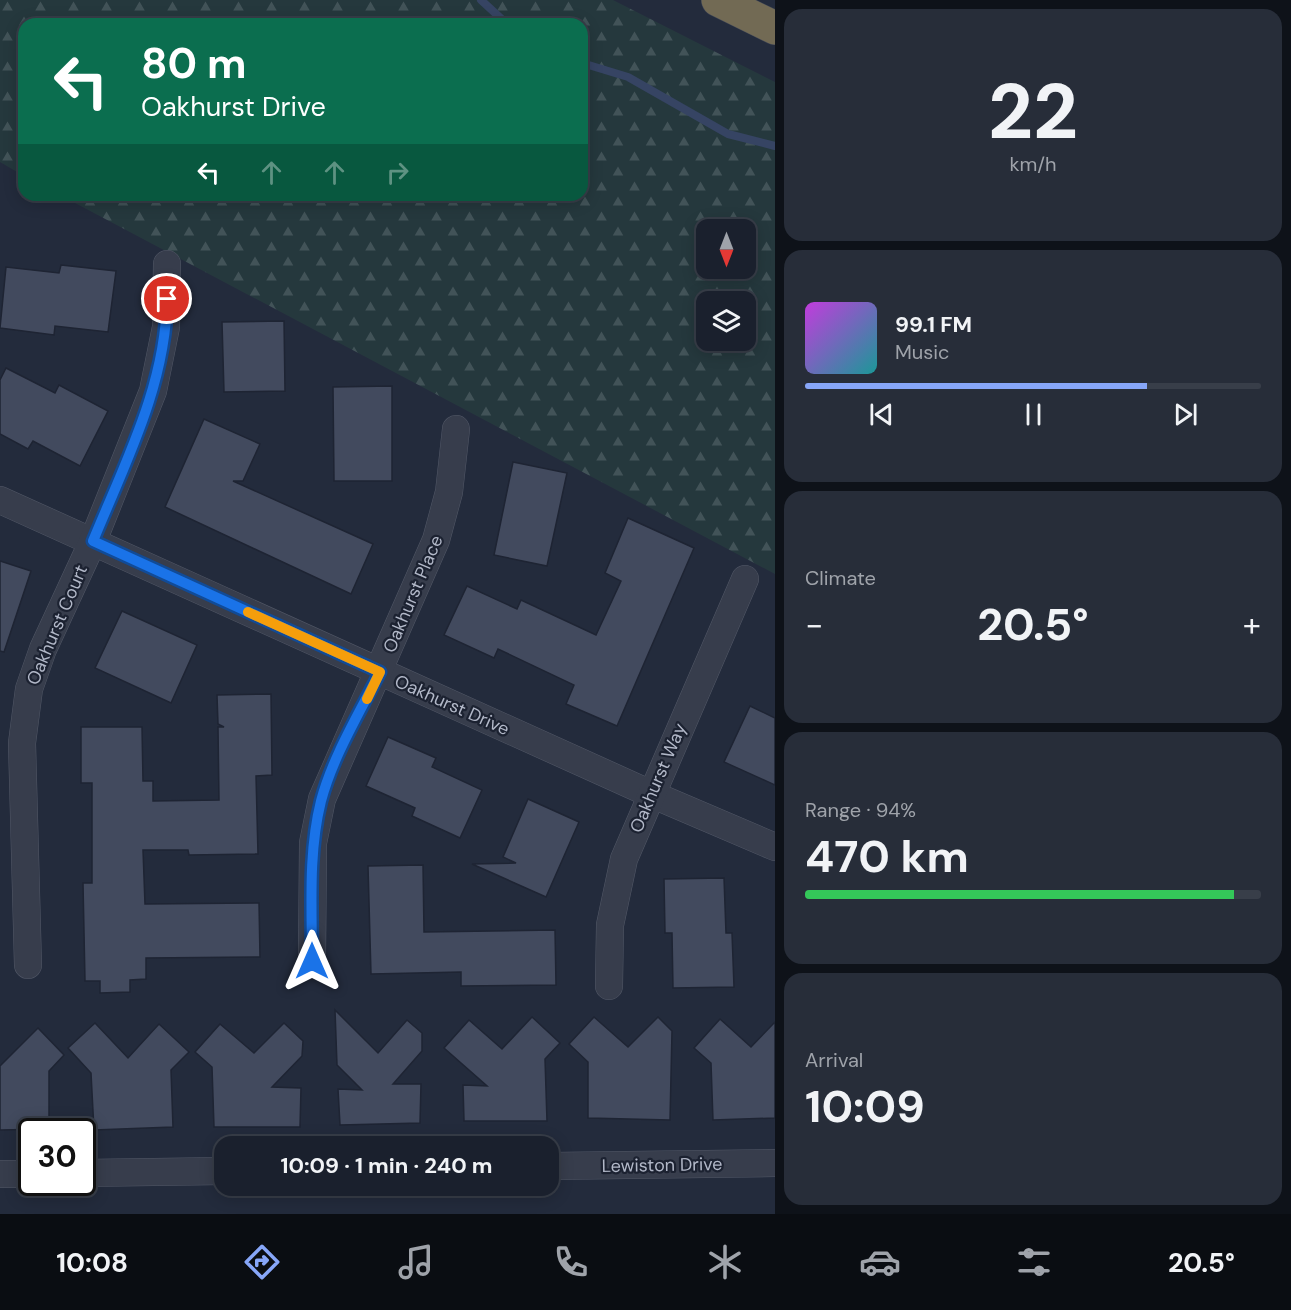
<!DOCTYPE html>
<meta charset="utf-8">
<style>
:root{--surface:#1a202d;--page:#272d39;--text:#f1f3f6;--muted:#9fa3aa;--line:#383e49;--accent:#87a6f8}
body{margin:0;font-family:"DM Sans",sans-serif;background:var(--page);color:var(--text);height:100vh;display:flex;flex-direction:column;font-size:22px;white-space:nowrap}
*{box-sizing:border-box;margin:0}
p{font-size:20px;color:var(--muted)}
.icon{flex:none;width:33px;height:33px;fill:none;stroke:currentColor;stroke-width:2;stroke-linecap:round;stroke-linejoin:round}
.map{position:relative;flex:1;overflow:hidden}
.drawer{display:flex;flex-direction:column;gap:9px;padding:9px;background:#0e1219;width:516px}
.drawer>*{flex:none}
.top-card{position:absolute;left:18px;top:18px;width:570px;height:183px;border-radius:18px;box-shadow:0 3px 15px #0003,0 0 0 2px var(--line);background:#0b6e4f;color:#fff;overflow:hidden}
.needle{width:39px;rotate:180deg}
.buttons{position:absolute;left:696px;top:219px;display:grid;gap:12px}
.buttons a{display:grid;place-items:center;width:60px;height:60px;border-radius:12px;background:var(--surface);box-shadow:0 3px 15px #0003,0 0 0 2px var(--line);font-size:30px}
.speed{position:absolute;left:18px;top:1118px;display:flex;gap:12px;font-size:30px;font-weight:700;text-align:center}
.speed>*{display:grid;place-content:center;width:78px;height:78px;border-radius:50%;background:var(--surface);box-shadow:0 3px 15px #0003,0 0 0 2px var(--line);line-height:1}
.speed .limit{border:3px solid #111;border-radius:9px;background:#fff;color:#111}
.pin{position:absolute;display:grid;place-items:center;width:51px;height:51px;color:#fff;margin:-26px;border:3px solid #fff;border-radius:50%;box-shadow:0 2px 6px #0007}
.me{position:absolute;width:66px;margin:-33px;rotate:0deg;stroke-linejoin:round;filter:drop-shadow(0 0 4px #0008)}
.turn{display:flex;align-items:center;gap:21px;height:126px;padding:0 24px;font-size:27px}
.turn .icon{width:78px;height:78px;stroke-width:2.5}
.turn b{display:block;font-size:42px;line-height:51px}
.lanes{display:flex;align-items:center;height:57px;padding:0 24px;background:#0003;justify-content:center;gap:30px;direction:ltr}
.lanes .off{opacity:.35}
.big{font-size:45px;font-weight:700;line-height:1.1}
.drawer .tile{flex:1;display:flex;flex-direction:column;justify-content:center;gap:9px;min-width:0;padding:0 21px;border-radius:18px;background:var(--page)}
.drawer .dial{align-items:center;gap:0}
.dial b{font-size:78px;line-height:1}
.song{display:flex;align-items:center;gap:18px}
.cover{width:72px;height:72px;border-radius:9px;background:linear-gradient(135deg,hsl(290 70% 55%),hsl(180 70% 35%))}
.played{height:6px;border-radius:3px;background:linear-gradient(90deg,var(--accent) 75%,var(--line) 75%)}
.keys{display:flex;justify-content:space-around;direction:ltr}
.heat{display:flex;justify-content:space-between;align-items:center;font-size:33px;direction:ltr}
.charge{height:9px;border-radius:4px;background:linear-gradient(90deg,#34c759 94%,var(--line) 0)}
.trip{position:absolute;left:214px;top:1136px;width:345px;height:60px;border-radius:18px;background:var(--surface);box-shadow:0 3px 15px #0003,0 0 0 2px var(--line);font-weight:700;line-height:60px;text-align:center}
.menu{display:flex;height:96px;justify-content:space-around;align-items:center;background:#0a0d12;color:var(--muted)}
.menu .icon{width:42px;height:42px}
.menu .active{color:var(--accent)}
.menu b{font-size:27px;color:var(--text)}
main{display:flex;flex:1;min-height:0}
.map>svg:first-child{display:block}
</style>
<main>
<div class="map">
<svg width="775" height="1214" viewBox="0 0 775 1214">
<defs>
<pattern id="forest-firs" width="22" height="20" patternUnits="userSpaceOnUse" patternTransform="scale(1.5)"><rect width="22" height="20" fill="#25383d"/><path d="M5 1l3.5 6h-7zM16 11l3.5 6h-7z" fill="#425358"/></pattern>
</defs>
<rect width="100%" height="100%" fill="#232b3c"/>
<path fill="url(#forest-firs)" fill-rule="evenodd" d="M 0,0 L 613,0 L 775,82 L 775,574 L 60,195 L 582,195 L 582,24 L 24,24 L 24,176 L 0,162 ZM 706,230 L 746,230 L 746,268 L 706,268 ZM 706,302 L 746,302 L 746,340 L 706,340 Z"/>
<g fill="none" stroke-linecap="round" stroke-linejoin="round">
<g stroke="#364463" stroke-width="8">
<path d="M 481,0 L 507,24"/>
<path d="M 582,63 L 628,77 L 728,134 L 775,146"/>
</g>
</g>
<g fill="#424a5e" stroke="#1e2433" stroke-width="1.5">
<path d="M 61,265 L 116,271 L 108,332 L 55,326 L 54,335 L 0,328 L 6,267 L 59,273 Z"/>
<path d="M 284,321 L 285,391 L 224,392 L 222,322 Z"/>
<path d="M 6,368 L 55,393 L 59,385 L 108,411 L 80,466 L 33,441 L 28,449 L 0,434 L 0,380 Z"/>
<path d="M 392,386 L 392,481 L 334,481 L 333,387 Z"/>
<path d="M 204,419 L 260,444 L 243,481 L 233,481 L 373,544 L 351,594 L 165,507 Z"/>
<path d="M 513,462 L 567,473 L 547,566 L 494,555 Z"/>
<path d="M 628,518 L 694,548 L 617,726 L 566,704 L 574,685 L 498,649 L 494,658 L 444,635 L 467,586 L 517,609 L 521,600 L 596,635 L 621,581 L 605,573 Z"/>
<path d="M 0,561 L 31,571 L 4,652 L 0,651 Z"/>
<path d="M 122,611 L 197,645 L 171,703 L 95,668 Z"/>
<path d="M 271,694 L 272,775 L 256,776 L 258,854 L 189,855 L 188,850 L 143,850 L 145,904 L 259,903 L 260,957 L 146,958 L 146,979 L 130,980 L 130,992 L 100,993 L 100,981 L 85,981 L 83,883 L 92,883 L 92,783 L 81,783 L 81,727 L 142,727 L 143,781 L 153,781 L 153,801 L 219,800 L 218,727 L 224,727 L 218,724 L 217,695 Z"/>
<path d="M 750,706 L 775,718 L 775,785 L 724,762 Z"/>
<path d="M 388,737 L 436,758 L 432,767 L 482,790 L 460,838 L 412,816 L 415,808 L 366,786 Z"/>
<path d="M 528,799 L 579,822 L 546,897 L 472,864 L 516,863 L 503,857 Z"/>
<path d="M 423,865 L 424,932 L 555,930 L 556,985 L 461,986 L 461,972 L 371,974 L 368,866 Z"/>
<path d="M 724,878 L 726,933 L 732,933 L 734,987 L 673,988 L 672,933 L 665,933 L 664,879 Z"/>
<path d="M 335,1010 L 378,1053 L 407,1020 L 422,1033 L 422,1051 L 393,1084 L 421,1084 L 420,1123 L 340,1125 L 338,1089 L 362,1090 L 337,1065 Z"/>
<path d="M 532,1017 L 560,1043 L 545,1059 L 547,1121 L 464,1121 L 463,1085 L 487,1086 L 444,1048 L 469,1020 L 502,1049 Z"/>
<path d="M 594,1017 L 628,1047 L 658,1017 L 672,1031 L 670,1120 L 588,1118 L 588,1062 L 569,1044 Z"/>
<path d="M 720,1019 L 751,1047 L 775,1022 L 775,1118 L 713,1120 L 711,1063 L 694,1048 Z"/>
<path d="M 95,1023 L 128,1058 L 159,1024 L 189,1052 L 171,1070 L 173,1127 L 94,1130 L 91,1073 L 68,1048 Z"/>
<path d="M 284,1023 L 303,1041 L 302,1056 L 272,1087 L 301,1088 L 300,1127 L 214,1127 L 212,1067 L 195,1052 L 220,1024 L 254,1053 Z"/>
<path d="M 38,1028 L 64,1055 L 49,1071 L 49,1129 L 0,1130 L 0,1066 Z"/>
</g>
<g fill="none" stroke-linecap="round" stroke-linejoin="round">
<g stroke="#525867" stroke-width="28">
<g id="minor">
<path d="M 0,500 L 651,794 L 775,847"/>
<path d="M 312,961 L 313,843 L 322,799 L 436,540 L 449,492 L 456,429"/>
<path d="M 28,965 L 22,743 L 29,689 L 43,649 L 93,541 L 153,391 L 166,327 L 167,264"/>
<path d="M 609,986 L 610,925 L 624,859 L 745,579"/>
<path d="M 549,1166 L 775,1163"/>
<path d="M 82,1173 L 225,1171"/>
<path d="M 0,1174 L 32,1174"/>
</g>
</g>
<g stroke="#424857" stroke-width="34">
<path id="motorway" d="M 718,0 L 775,28"/>
</g>
<use href="#minor" stroke="#373d4c" stroke-width="27"/>
<use href="#motorway" stroke="#726a54" stroke-width="33"/>
</g>
<g fill="none" stroke-linecap="round" stroke-linejoin="round">
<g stroke="#114b97" stroke-width="15">
<path id="route" d="M 167,299 C 166,385 125,463 93,541 L 380,672 C 359,714 333,756 321,801 C 308,853 312,908 312,961"/>
</g>
<use href="#route" stroke="#1a73e8" stroke-width="10"/>
<path stroke="#f59e0b" stroke-width="10" d="M 248,612 L 380,672 L 367,699"/>
</g>
<g text-anchor="middle" dominant-baseline="central" stroke-width="4.5" stroke-linejoin="round" paint-order="stroke">
<g font-size="18" fill="#b2b8c8" stroke="#1c2231">
<text transform="translate(413 594) rotate(-67)">Oakhurst Place</text>
<text transform="translate(57 625) rotate(-67)">Oakhurst Court</text>
<text transform="translate(452 705) rotate(24)">Oakhurst Drive</text>
<text transform="translate(658 778) rotate(-67)">Oakhurst Way</text>
<text transform="translate(662 1165) rotate(-1)">Lewiston Drive</text>
</g>
</g>
</svg>
<div class="buttons">
<a><svg class="needle" viewBox="-14 -14 28 28"><path d="M0-13l5 13h-10z" fill="#e53935"/><path d="M0 13l5-13h-10z" fill="#9fa3aa"/></svg></a>
<a><svg class="icon" aria-label="layers" viewBox="0 0 24 24"><path d="M12 4l9 5-9 5-9-5zM3 14l9 5 9-5"/></svg></a>
</div>
<div class="speed"><div class="limit">30</div></div>
<div class="pin" style="left:167px;top:299px;background:#d93025"><svg class="icon" aria-label="arrive" viewBox="0 0 24 24"><path d="M6 21V4h12l-3 4 3 4H6"/></svg></div>
<svg class="me" style="left:312px;top:961px" viewBox="-20 -20 40 40"><path d="M0-17L14 15 0 8-14 15z" fill="#1a73e8" stroke="#fff" stroke-width="4"/></svg>
<div class="trip">10:09 · 1 min · 240 m</div>
<div class="top-card">
<div class="turn"><svg class="icon" aria-label="left" viewBox="0 0 24 24"><path d="M17 20v-9H6M10 6l-5 5 5 5"/></svg><div><b>80 m</b>Oakhurst Drive</div></div>
<div class="lanes"><svg class="icon" aria-label="left" viewBox="0 0 24 24"><path d="M17 20v-9H6M10 6l-5 5 5 5"/></svg><svg class="icon off" aria-label="ahead" viewBox="0 0 24 24"><path d="M12 20V5M6 11l6-6 6 6"/></svg><svg class="icon off" aria-label="ahead" viewBox="0 0 24 24"><path d="M12 20V5M6 11l6-6 6 6"/></svg><svg class="icon off" aria-label="right" viewBox="0 0 24 24"><path d="M7 20v-9h11M14 6l5 5-5 5"/></svg></div>
</div>
</div>
<section class="drawer">
<div class="tile dial"><b>22</b><p>km/h</p></div>
<div class="tile">
<div class="song"><i class="cover"></i><div><b>99.1 FM</b><p>Music</p></div></div>
<div class="played"></div>
<div class="keys"><svg class="icon" aria-label="previous" viewBox="0 0 24 24"><path d="M18 5L8 12l10 7zM5 5v14"/></svg><svg class="icon" aria-label="pause" viewBox="0 0 24 24"><path d="M8 5v14M16 5v14"/></svg><svg class="icon" aria-label="next" viewBox="0 0 24 24"><path d="M6 5l10 7-10 7zM19 5v14"/></svg></div>
</div>
<div class="tile"><p>Climate</p>
<div class="heat"><a>−</a><b class="big">20.5°</b><a>+</a></div>
</div>
<div class="tile"><p>Range · 94%</p><b class="big">470 km</b><div class="charge"></div></div>
<div class="tile"><p>Arrival</p><b class="big">10:09</b></div>
</section>
</main>
<nav class="menu">
<b>10:08</b>
<svg class="icon active" aria-label="directions" viewBox="0 0 24 24"><path d="M12 3l9 9-9 9-9-9zM9 14v-3h6M13 9l2 2-2 2"/></svg>
<svg class="icon" aria-label="music" viewBox="0 0 24 24"><path d="M9 18V5l10-2v13"/><circle cx="6" cy="18" r="3"/><circle cx="16" cy="16" r="3"/></svg>
<svg class="icon" aria-label="phone" viewBox="0 0 24 24"><path d="M5 4h4l2 5-3 2q2 4 5 5l2-3 5 2v4C11 20 4 13 5 4z"/></svg>
<svg class="icon" aria-label="climate" viewBox="0 0 24 24"><path d="M12 3v18M4 7l16 10M4 17L20 7"/></svg>
<svg class="icon" aria-label="car" viewBox="0 0 24 24"><path d="M5 17H2v-5l4-1 3-4h7l3 4 3 1v5h-3M9 17h6M6 11h13"/><circle cx="7" cy="17" r="2"/><circle cx="17" cy="17" r="2"/></svg>
<svg class="icon" aria-label="filters" viewBox="0 0 24 24"><path d="M4 7h16M4 17h16"/><circle cx="9" cy="7" r="2"/><circle cx="15" cy="17" r="2"/></svg>
<b>20.5°</b>
</nav>
